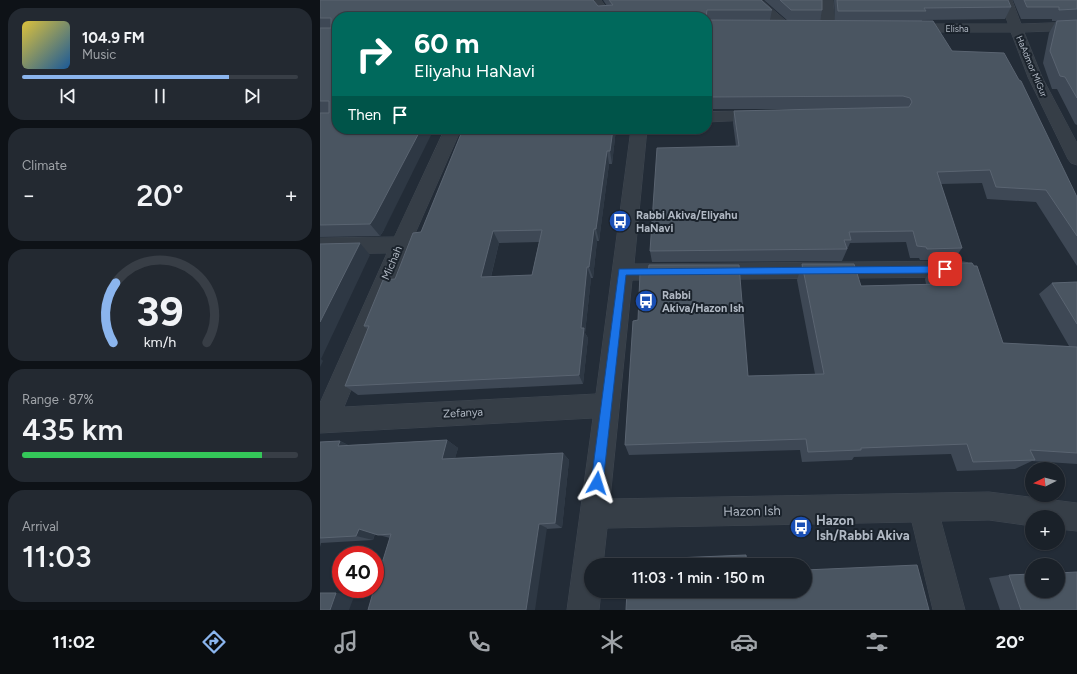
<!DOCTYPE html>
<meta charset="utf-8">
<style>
:root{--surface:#1a2129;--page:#232931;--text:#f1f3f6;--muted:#9fa3a8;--line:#383e46;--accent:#8bb5ee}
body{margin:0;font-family:Figtree,sans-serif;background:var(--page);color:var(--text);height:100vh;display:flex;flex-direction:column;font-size:15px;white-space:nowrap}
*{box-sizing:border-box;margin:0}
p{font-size:13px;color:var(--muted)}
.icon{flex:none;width:22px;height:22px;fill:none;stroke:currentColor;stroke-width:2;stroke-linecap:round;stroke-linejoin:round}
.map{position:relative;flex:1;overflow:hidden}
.drawer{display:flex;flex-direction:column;gap:8px;padding:8px;background:#0e1217;width:320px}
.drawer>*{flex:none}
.guide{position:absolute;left:12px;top:12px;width:380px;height:122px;border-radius:16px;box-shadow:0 1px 3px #0004,0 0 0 1px var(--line);background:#00695c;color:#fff;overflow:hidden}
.needle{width:26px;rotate:264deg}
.tools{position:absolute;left:705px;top:462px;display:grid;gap:8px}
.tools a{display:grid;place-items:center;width:40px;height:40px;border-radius:50%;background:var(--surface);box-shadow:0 1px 3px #0004,0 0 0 1px var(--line);font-size:20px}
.speed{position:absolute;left:12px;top:546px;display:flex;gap:8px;font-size:20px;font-weight:700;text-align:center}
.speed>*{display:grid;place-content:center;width:52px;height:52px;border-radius:50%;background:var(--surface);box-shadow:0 1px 3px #0004,0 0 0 1px var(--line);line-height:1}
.speed .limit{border:6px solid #d22;background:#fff;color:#111}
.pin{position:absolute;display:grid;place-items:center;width:34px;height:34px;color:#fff;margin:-17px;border-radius:8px;box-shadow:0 2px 6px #0006}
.me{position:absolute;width:44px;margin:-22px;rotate:6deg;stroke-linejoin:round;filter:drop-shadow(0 0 3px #0008)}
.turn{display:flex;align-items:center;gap:14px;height:84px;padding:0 16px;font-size:18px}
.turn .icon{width:52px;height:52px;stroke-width:2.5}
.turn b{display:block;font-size:28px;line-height:34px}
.then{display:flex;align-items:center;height:38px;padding:0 16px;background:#0003;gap:8px;font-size:15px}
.big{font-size:30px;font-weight:600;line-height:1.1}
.drawer .tile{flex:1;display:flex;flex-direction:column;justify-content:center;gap:6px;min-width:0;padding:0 14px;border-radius:16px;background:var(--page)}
.drawer .dial{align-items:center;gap:0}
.dial svg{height:104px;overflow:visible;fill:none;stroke:var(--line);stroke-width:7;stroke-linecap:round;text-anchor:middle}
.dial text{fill:var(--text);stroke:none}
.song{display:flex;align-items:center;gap:12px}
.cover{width:48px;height:48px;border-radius:6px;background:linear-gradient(135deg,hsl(50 70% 55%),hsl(210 70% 35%))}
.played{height:4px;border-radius:2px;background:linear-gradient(90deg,var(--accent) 75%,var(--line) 75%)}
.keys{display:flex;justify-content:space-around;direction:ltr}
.heat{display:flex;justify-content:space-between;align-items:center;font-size:22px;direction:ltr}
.charge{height:6px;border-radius:3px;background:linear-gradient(90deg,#34c759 87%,var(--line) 0)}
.trip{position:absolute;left:264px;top:558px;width:228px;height:40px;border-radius:20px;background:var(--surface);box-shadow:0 1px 3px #0004,0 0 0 1px var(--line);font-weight:600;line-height:40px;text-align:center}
.tab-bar{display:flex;height:64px;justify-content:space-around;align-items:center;background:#0a0d10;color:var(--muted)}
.tab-bar .icon{width:28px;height:28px}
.tab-bar .selected{color:var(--accent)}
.tab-bar b{font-size:18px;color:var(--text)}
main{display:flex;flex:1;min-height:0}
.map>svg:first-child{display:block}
</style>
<main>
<section class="drawer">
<div class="tile">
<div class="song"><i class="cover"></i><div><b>104.9 FM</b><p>Music</p></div></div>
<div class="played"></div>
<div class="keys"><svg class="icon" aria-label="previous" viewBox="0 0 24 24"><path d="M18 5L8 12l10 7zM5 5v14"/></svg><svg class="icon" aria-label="pause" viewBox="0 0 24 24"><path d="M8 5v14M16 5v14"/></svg><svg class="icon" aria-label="next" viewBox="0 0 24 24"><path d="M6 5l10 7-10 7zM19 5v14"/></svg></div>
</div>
<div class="tile"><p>Climate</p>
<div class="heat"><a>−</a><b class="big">20°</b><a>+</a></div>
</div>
<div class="tile dial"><svg viewBox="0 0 100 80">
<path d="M14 69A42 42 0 1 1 86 69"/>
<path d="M14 69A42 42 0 0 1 16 23" stroke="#8bb5ee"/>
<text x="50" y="56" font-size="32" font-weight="700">39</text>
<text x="50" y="72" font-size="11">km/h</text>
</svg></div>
<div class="tile"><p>Range · 87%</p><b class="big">435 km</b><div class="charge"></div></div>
<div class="tile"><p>Arrival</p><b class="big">11:03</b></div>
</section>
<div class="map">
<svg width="757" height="610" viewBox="0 0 757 610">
<rect width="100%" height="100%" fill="#232c37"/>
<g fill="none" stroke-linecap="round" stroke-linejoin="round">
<g stroke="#3f4751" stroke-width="1">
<g id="minor">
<path d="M 269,0 L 281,0 L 293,17 L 281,17 Z"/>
<path d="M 429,0 L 442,0 L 474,28 L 467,32 L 462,31 Z"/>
<path d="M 501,0 L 513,0 L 515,28 L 513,31 L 508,32 L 501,28 Z"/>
<path d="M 680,0 L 692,0 L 701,24 L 757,22 L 757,30 L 704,32 L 722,77 L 757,143 L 757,165 L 751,163 L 748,159 L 708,77 L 691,32 L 587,32 L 580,28 L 587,24 L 688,24 Z"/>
<path d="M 444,111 L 450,113 L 452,116 L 450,119 L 387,122 L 387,112 Z"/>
<path d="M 125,129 L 141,129 L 90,245 L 24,407 L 276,394 L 311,129 L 327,129 L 314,264 L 641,261 L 648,263 L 651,269 L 648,275 L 641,277 L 312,280 L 290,499 L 669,492 L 757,503 L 757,531 L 738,529 L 738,517 L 712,517 L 712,526 L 669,520 L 621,521 L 645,610 L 613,610 L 592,522 L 287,528 L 283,565 L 271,565 L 271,591 L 281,591 L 279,610 L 247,610 L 273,418 L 0,433 L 0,403 L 67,253 L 0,254 L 0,238 L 74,237 Z"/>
</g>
</g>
<use href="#minor" fill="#363e47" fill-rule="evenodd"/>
</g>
<g fill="#3e4855" fill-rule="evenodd">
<path d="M 0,0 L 278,6 L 287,6 L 283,0 L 441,0 L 452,10 L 450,20 L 468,21 L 444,0 L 502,0 L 502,10 L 500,21 L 515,21 L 514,0 L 688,0 L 691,7 L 685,19 L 602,20 L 602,21 L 632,51 L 757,197 L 757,266 L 716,202 L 667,199 L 662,183 L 621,184 L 642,248 L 634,260 L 600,260 L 599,258 L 590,258 L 586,242 L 530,243 L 522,261 L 332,262 L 330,251 L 416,146 L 413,123 L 414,111 L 511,109 L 387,109 L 387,17 L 17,17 L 64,230 L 60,236 L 0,237 Z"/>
<path d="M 693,0 L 757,0 L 757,125 L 755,124 L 737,89 L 732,89 L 723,63 L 729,33 L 736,21 L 732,21 L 732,19 L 701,19 Z"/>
<path d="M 143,129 L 296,129 L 292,164 L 289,164 L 279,241 L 277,241 L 273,278 L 271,278 L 265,333 L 268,338 L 263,384 L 38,395 L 25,386 L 48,330 L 44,326 L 75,279 L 101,232 ZM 219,242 L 212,275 L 171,277 L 179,243 Z"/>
<path d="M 615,263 L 683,343 L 749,346 L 719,294 L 732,283 L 757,282 L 757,464 L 712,461 L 695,469 L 637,471 L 631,454 L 534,457 L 532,460 L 482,462 L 480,450 L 309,455 L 305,445 L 428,376 L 495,374 L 477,280 L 482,264 L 541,286 L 606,284 L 605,279 Z"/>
<path d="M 127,440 L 138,448 L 135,458 L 243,453 L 249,460 L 242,528 L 70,538 L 55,534 L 53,540 L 1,543 L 0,547 L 0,442 L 20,441 L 28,445 Z"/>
<path d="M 689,575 L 757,610 L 680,610 L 669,578 Z"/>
</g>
<g fill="#2e3844">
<path d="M 101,129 L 114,129 L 64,230 L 60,236 L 50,224 Z"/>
<path d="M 293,129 L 296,129 L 292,164 L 290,151 Z"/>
<path d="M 287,151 L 289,164 L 279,241 L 276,229 Z"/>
<path d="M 274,229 L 277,241 L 273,278 L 269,267 Z"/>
<path d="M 173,231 L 179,243 L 168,288 L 161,277 Z"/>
<path d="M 40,243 L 50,255 L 1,359 L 3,361 L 0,367 L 0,322 Z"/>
<path d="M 267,267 L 271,278 L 265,333 L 268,338 L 263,384 L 259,375 L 261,328 Z"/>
<path d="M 127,440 L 138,448 L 133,466 L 122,459 Z"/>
<path d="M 20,441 L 36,449 L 18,446 Z"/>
<path d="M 243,453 L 249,460 L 242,528 L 235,523 Z"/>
<path d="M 219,524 L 227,528 L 215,610 L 206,610 Z"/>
<path d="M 39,529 L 55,533 L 53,540 L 36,536 Z"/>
<path d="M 16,593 L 35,594 L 29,610 L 10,610 Z"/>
</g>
<g fill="#4a5561" stroke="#5a6471" fill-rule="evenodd">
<path d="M 0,0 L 273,0 L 278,6 L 293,5 L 289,0 L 441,0 L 452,10 L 387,10 L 386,17 L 17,17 L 17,129 L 101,129 L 54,218 L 50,224 L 0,225 L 0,113 L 9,113 L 9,101 L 0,101 L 0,28 L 11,28 L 11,18 L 0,18 Z"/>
<path d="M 460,0 L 502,0 L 502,10 L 471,10 Z"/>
<path d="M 517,0 L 688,0 L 691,7 L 604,8 L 606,11 L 518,11 Z"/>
<path d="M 704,0 L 757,0 L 757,9 L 739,10 L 739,7 L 707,7 Z"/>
<path d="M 387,20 L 613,21 L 632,51 L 684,53 L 699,80 L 701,81 L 757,197 L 757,236 L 726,190 L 676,187 L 670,170 L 617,172 L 642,248 L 607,249 L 606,247 L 597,246 L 593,231 L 529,232 L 531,240 L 524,240 L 527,249 L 330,251 L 337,148 L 419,146 L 414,111 L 589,107 L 592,102 L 590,98 L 583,96 L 387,97 Z"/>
<path d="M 757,20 L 757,98 L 745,77 L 740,76 L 730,51 L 737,21 Z"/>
<path d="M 143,129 L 293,129 L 290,151 L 287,151 L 276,229 L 274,229 L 269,267 L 267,267 L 261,328 L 264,328 L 259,375 L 25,386 L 49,326 L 44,326 L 63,280 L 75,279 L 93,233 L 101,232 ZM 222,230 L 212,275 L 161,277 L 173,231 Z"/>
<path d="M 40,243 L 0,322 L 0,244 Z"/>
<path d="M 615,263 L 652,263 L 654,266 L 657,266 L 683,343 L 757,347 L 757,453 L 710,450 L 715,460 L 653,462 L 647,444 L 541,448 L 541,450 L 488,452 L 486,439 L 305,445 L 313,321 L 318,320 L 320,273 L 328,273 L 329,265 L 419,265 L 428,376 L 504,374 L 482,264 L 534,264 L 541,286 L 621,284 Z"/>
<path d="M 757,282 L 757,324 L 732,283 Z"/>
<path d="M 127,440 L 122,459 L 243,453 L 235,523 L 219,524 L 206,610 L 48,610 L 54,589 L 55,589 L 55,586 L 71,534 L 58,535 L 39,529 L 36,536 L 0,538 L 0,442 L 20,441 L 18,446 Z"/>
<path d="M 426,555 L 427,565 L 308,565 L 308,560 Z"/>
<path d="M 597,565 L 609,610 L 306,610 L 307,591 L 485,591 L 485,570 Z"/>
<path d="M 757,572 L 757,610 L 701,610 L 689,575 L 712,574 L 712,591 L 738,591 L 738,573 Z"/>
<path d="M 0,593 L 16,593 L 10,610 L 0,610 Z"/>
</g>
<path fill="#1a73e8" stroke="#114b97" d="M 625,266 L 629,269 L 625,273 L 306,275 L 283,483 L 281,487 L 277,489 L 273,487 L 271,483 L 299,269 Z"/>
<defs>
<g id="bus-disc" transform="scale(1.15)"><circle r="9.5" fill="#1a4fb4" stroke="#1b232c"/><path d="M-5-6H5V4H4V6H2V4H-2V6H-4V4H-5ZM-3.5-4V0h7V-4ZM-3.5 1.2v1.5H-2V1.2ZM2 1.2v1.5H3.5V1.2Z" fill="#fff"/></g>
</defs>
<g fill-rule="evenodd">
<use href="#bus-disc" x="300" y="221"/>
<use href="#bus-disc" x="326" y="301"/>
<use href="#bus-disc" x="481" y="527"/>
</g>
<g text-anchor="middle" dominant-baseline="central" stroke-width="4" stroke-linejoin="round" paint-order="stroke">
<g font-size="9" fill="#b1b9c4" stroke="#1b232c">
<text x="637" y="28">Elisha</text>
<text transform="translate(712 66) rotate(67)">HaAdmor MiGur</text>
</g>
<g font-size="11" font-weight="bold" fill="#b1b9c4" stroke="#1b232c" text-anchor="start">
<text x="316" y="215">Rabbi Akiva/Eliyahu<tspan x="316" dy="13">HaNavi</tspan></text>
<text x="342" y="295">Rabbi<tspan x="342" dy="13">Akiva/Hazon Ish</tspan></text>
</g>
<g font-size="11" fill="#b1b9c4" stroke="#1b232c">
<text transform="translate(72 263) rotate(-67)">Michah</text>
<text transform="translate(143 413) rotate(-3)">Zefanya</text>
</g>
<g font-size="13" fill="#b1b9c4" stroke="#1b232c">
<text transform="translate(432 511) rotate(-1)">Hazon Ish</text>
</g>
<g font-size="13" font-weight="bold" fill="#b1b9c4" stroke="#1b232c" text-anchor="start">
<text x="496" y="520">Hazon<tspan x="496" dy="15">Ish/Rabbi Akiva</tspan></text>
</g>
</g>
</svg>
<div class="tools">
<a><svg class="needle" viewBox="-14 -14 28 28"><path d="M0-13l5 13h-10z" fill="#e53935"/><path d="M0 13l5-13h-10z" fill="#9fa3a8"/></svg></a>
<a>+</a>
<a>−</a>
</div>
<div class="speed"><div class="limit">40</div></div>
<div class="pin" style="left:625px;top:269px;background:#d93025"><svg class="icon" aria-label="arrive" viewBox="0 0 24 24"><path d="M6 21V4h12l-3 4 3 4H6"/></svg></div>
<svg class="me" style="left:277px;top:483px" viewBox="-20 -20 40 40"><path d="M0-17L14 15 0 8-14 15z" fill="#1a73e8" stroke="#fff" stroke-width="4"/></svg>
<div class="trip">11:03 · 1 min · 150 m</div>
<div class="guide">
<div class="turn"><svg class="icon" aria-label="right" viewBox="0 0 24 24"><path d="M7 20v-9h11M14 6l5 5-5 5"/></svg><div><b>60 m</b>Eliyahu HaNavi</div></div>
<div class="then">Then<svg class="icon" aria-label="arrive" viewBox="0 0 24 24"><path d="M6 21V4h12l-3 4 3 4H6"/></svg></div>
</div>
</div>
</main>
<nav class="tab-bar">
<b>11:02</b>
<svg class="icon selected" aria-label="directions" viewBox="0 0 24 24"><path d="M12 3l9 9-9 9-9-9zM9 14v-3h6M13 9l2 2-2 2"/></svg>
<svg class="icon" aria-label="music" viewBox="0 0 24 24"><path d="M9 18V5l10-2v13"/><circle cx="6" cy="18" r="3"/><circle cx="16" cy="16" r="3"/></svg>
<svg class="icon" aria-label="phone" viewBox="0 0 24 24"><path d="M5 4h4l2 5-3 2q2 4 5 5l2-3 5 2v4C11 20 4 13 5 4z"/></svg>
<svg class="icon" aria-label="climate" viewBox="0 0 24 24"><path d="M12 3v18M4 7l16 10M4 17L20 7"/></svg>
<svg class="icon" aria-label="car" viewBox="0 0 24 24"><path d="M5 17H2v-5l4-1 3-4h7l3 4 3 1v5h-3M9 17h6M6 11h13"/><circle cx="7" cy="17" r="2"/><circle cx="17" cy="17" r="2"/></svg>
<svg class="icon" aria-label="filters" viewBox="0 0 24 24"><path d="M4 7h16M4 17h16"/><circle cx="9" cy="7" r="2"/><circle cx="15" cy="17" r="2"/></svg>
<b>20°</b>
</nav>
